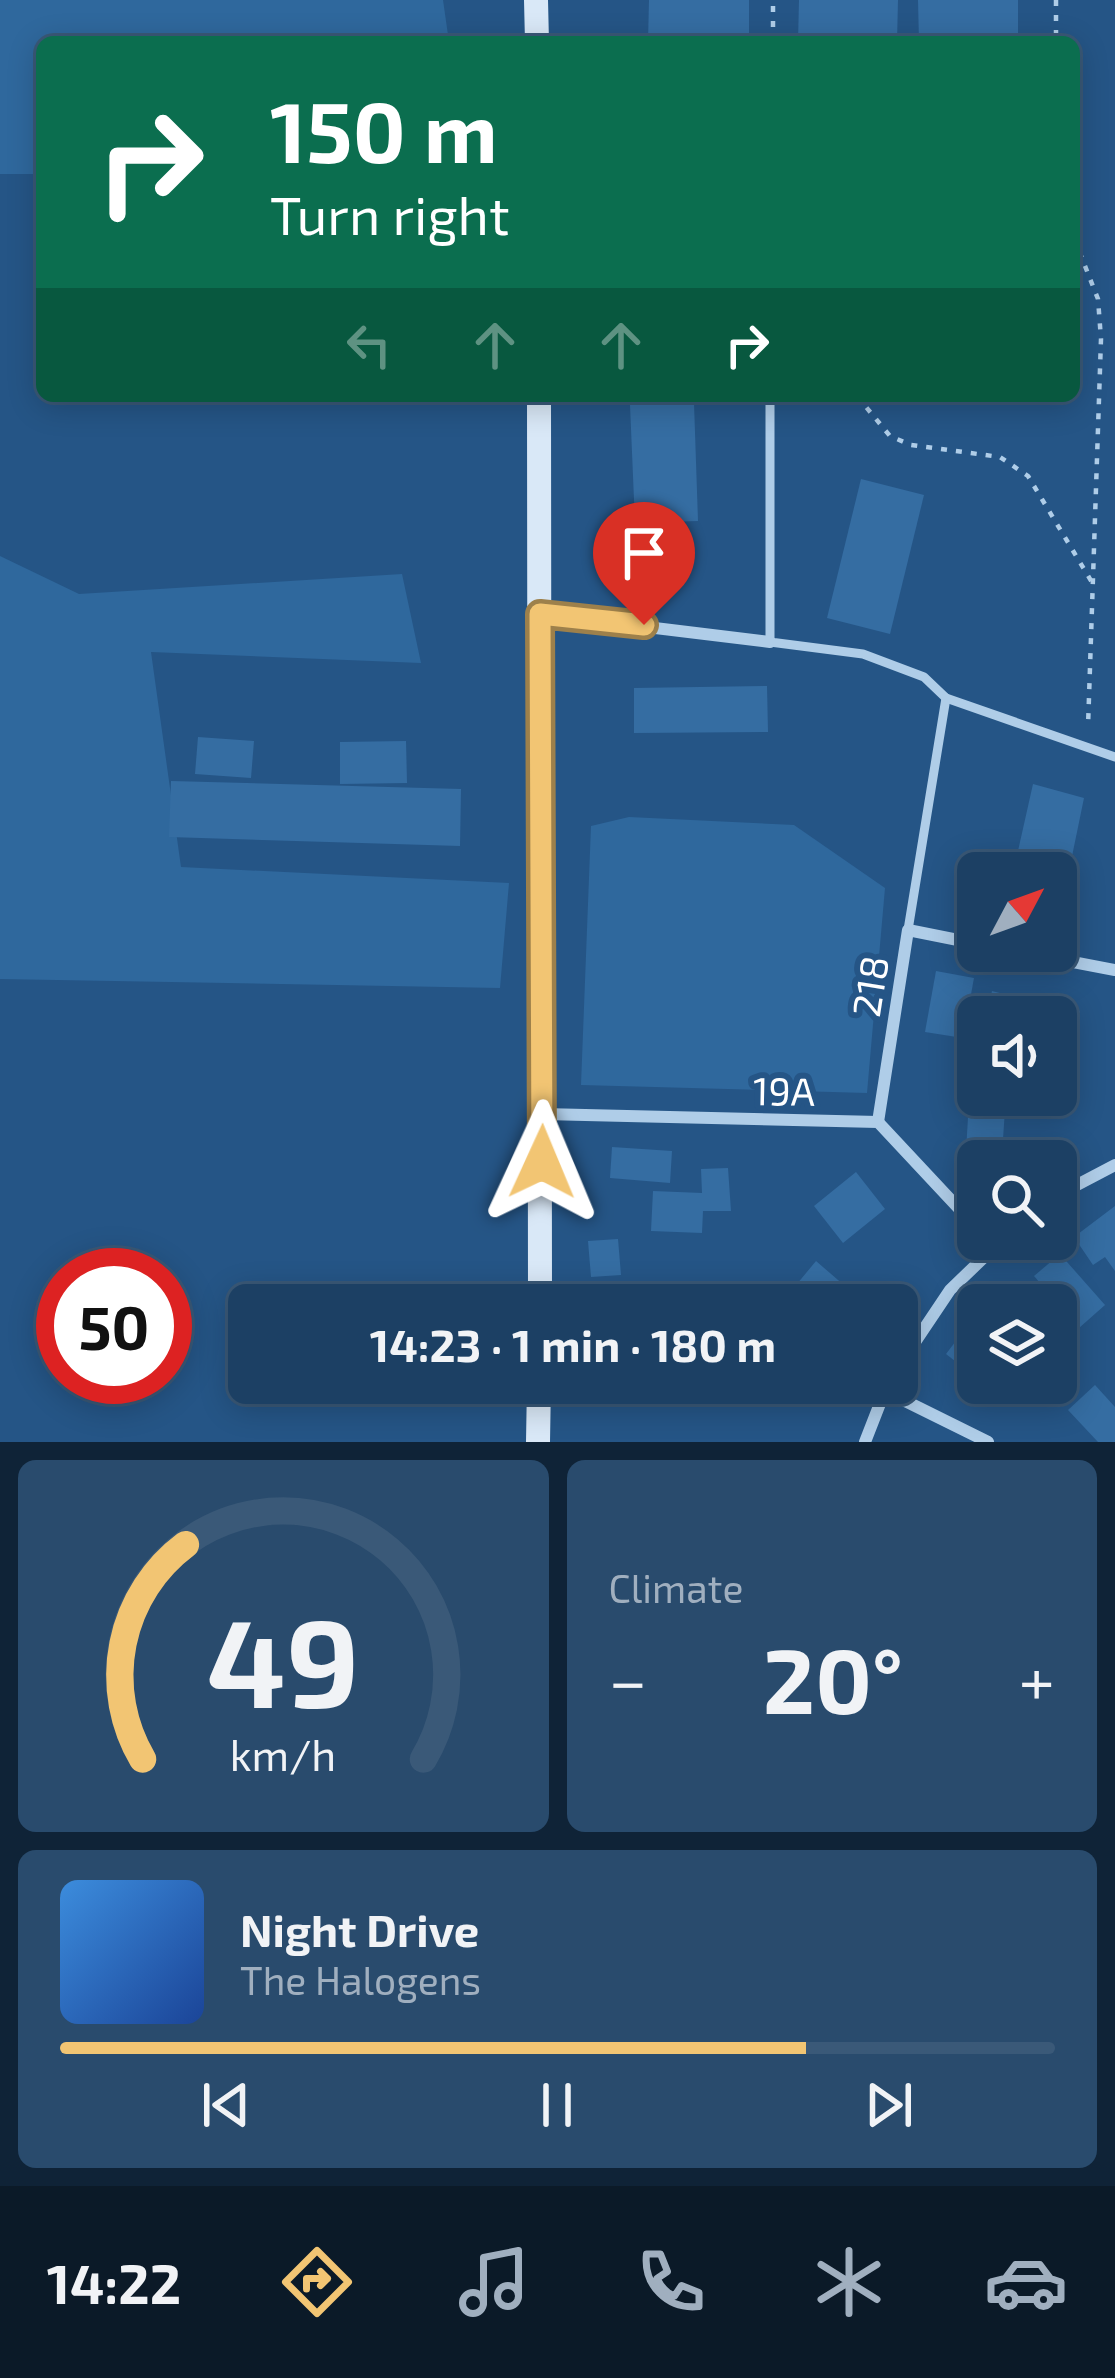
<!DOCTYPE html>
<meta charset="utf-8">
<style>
:root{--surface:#1c4064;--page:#294b6d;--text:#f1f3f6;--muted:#a0afbf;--line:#3a5978;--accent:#f2c573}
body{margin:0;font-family:"Exo 2",sans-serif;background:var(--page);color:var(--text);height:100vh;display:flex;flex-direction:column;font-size:45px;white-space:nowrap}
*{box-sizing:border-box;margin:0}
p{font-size:39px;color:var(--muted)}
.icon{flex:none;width:66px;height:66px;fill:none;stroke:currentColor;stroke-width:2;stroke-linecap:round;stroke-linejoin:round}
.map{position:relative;height:1442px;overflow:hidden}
.sheet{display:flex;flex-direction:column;gap:18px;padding:18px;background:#0f2337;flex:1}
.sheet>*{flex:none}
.guide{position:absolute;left:36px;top:36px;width:1044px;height:366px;border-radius:18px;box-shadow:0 6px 30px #0003,0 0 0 3px var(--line);background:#0b6e4f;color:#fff;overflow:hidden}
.needle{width:78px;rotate:49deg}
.fabs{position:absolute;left:957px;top:852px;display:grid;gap:24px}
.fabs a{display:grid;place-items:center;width:120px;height:120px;border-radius:18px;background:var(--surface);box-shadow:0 6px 30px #0003,0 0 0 3px var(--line);font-size:60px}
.speed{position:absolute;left:36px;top:1248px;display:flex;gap:24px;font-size:60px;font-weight:700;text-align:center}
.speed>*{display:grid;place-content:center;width:156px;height:156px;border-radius:50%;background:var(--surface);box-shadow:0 6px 30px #0003,0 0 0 3px var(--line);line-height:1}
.speed .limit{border:18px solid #d22;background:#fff;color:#111}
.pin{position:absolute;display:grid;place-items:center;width:102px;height:102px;color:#fff;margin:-123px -51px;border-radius:50% 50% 50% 0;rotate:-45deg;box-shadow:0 0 12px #0007}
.pin .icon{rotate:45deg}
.me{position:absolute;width:132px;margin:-66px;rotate:1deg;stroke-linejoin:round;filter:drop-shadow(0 0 9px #0008)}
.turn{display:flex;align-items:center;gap:42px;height:252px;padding:0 36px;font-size:54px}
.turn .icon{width:156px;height:156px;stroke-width:2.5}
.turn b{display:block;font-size:84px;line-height:102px}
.lanes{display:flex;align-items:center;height:114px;padding:0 36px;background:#0003;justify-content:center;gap:60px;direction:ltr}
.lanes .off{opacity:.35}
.big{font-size:90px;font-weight:700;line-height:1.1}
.sheet .widget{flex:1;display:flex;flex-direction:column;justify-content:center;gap:18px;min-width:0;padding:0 42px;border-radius:18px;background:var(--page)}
.sheet .dial{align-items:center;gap:0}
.dial svg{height:312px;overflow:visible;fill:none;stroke:var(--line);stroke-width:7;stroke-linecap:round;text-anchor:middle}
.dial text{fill:var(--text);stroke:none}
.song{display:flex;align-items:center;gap:36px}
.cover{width:144px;height:144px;border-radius:18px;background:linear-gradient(135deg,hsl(210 70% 55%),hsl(220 70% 35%))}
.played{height:12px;border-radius:6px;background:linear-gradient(90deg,var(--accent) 75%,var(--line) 75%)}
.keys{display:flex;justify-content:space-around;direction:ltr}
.heat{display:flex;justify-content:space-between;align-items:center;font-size:66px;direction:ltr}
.sheet .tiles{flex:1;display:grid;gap:18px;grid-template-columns:1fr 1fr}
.widget:last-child{grid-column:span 2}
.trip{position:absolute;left:228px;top:1284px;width:690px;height:120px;border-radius:18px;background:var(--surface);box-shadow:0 6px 30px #0003,0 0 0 3px var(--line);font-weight:700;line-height:120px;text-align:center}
.tabs{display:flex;height:192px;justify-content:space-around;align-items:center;background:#0b1a28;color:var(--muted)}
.tabs .icon{width:84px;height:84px}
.tabs .selected{color:var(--accent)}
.tabs b{font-size:54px;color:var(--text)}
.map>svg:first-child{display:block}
</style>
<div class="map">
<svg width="1115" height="1442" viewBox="0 0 1115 1442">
<rect width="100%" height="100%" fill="#255586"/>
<g fill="#2f689d">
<path d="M 0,0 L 443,0 L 449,42 L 42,42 L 42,174 L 0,174 Z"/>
<path d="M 0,556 L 79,594 L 402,574 L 421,663 L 151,652 L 181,867 L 509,883 L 500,988 L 0,979 Z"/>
<path d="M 629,817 L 794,825 L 885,888 L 867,1093 L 581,1085 L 591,826 Z"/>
</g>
<g fill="#356da2">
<path d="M 649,0 L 749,0 L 749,42 L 648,42 Z"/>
<path d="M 799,0 L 898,0 L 897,42 L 798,42 Z"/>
<path d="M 918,0 L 1018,0 L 1018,42 L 919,42 Z"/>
<path d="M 694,403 L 698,521 L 635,523 L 630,405 Z"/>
<path d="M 861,479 L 924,495 L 890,634 L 827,618 Z"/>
<path d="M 767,686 L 768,732 L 634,733 L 634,688 Z"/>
<path d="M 198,737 L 254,741 L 251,778 L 195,774 Z"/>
<path d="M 406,741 L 407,783 L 340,784 L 340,742 Z"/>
<path d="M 171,781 L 461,789 L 460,846 L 169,837 Z"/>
<path d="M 1033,784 L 1084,798 L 1063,900 L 1056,899 L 1056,873 L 1013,873 Z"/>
<path d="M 936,971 L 974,978 L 963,1038 L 925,1032 Z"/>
<path d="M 992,991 L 1034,1002 L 1030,1017 L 986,1017 Z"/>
<path d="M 1040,1002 L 1080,1011 L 1067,1064 L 1056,1061 L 1056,1017 L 1036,1017 Z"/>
<path d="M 970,1084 L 978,1085 L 978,1095 L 1006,1095 L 1002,1154 L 966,1151 Z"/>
<path d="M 612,1147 L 672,1151 L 670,1183 L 610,1178 Z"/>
<path d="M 728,1168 L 731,1211 L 703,1211 L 702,1233 L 651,1231 L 653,1191 L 702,1193 L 701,1169 Z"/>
<path d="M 856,1172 L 885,1209 L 843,1243 L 814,1206 Z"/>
<path d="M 1115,1206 L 1115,1271 L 1105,1257 L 1093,1265 L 1074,1237 Z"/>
<path d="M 618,1239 L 621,1275 L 591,1277 L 588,1241 Z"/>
<path d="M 1060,1254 L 1105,1305 L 1079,1328 L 1034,1276 Z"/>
<path d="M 816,1261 L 867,1305 L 809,1305 L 792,1290 Z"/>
<path d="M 604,1296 L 639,1299 L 638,1305 L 604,1305 Z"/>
<path d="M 978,1312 L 978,1379 L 946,1354 Z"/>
<path d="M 1095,1385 L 1115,1407 L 1115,1442 L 1098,1442 L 1068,1410 Z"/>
</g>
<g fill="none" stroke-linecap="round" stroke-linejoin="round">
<g stroke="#afcde8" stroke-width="4.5" stroke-dasharray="6 9" stroke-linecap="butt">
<path d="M 1056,0 L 1056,42"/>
<path d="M 773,42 L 773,0"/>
<path d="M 1074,238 L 1098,299 L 1101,339 L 1088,727"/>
<path d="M 857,396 L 890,436 L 911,445 L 1000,457 L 1028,476 L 1093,584"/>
</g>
<g stroke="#afcde8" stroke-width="9">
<path d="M 770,396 L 770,642 L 863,654 L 924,677 L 946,698 L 1115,757"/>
<path d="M 908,930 L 946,698"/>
</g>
<g stroke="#afcde8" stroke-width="12">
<path d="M 540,614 L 770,642"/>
<path d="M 1015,951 L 1115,970"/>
<path d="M 543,1114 L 878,1122 L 978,1229"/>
<path d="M 878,1122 L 908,930 L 978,944"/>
<path d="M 1056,1196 L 1115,1165"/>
<path d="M 897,1369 L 950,1290 L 1003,1239"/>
<path d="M 883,1390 L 988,1442"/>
<path d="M 865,1442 L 888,1383"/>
</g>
<g stroke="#d9e8f7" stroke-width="24">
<path d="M 536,0 L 537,42"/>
<path d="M 539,396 L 540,1305"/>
<path d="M 538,1442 L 539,1383"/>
</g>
</g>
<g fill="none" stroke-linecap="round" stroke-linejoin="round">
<g stroke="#9d804b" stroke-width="30">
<path id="route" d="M 542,1162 L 540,614 L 644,625"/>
</g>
<use href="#route" stroke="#f2c573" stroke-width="21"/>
</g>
<g text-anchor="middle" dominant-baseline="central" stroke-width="12" stroke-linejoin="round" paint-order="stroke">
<g font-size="39" fill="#fff" stroke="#255586">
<text transform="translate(869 986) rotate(-81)">218</text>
<text transform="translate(784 1090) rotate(1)">19A</text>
</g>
</g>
</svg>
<div class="fabs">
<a><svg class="needle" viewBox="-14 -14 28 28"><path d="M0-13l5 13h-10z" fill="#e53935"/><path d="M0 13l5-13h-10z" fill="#a0afbf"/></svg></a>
<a><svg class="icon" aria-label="sound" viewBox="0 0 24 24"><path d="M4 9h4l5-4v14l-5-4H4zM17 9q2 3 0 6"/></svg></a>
<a><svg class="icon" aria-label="search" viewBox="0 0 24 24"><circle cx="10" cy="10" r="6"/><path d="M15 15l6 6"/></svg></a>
<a><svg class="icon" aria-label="layers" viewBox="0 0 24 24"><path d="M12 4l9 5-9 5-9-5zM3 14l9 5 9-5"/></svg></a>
</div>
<div class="speed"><div class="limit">50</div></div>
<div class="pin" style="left:644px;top:625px;background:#d93025"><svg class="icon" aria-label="arrive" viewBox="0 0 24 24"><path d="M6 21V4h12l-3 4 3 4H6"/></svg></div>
<svg class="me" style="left:542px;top:1162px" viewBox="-20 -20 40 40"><path d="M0-17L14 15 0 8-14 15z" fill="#f2c573" stroke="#fff" stroke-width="4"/></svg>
<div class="trip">14:23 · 1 min · 180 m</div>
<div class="guide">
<div class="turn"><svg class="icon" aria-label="right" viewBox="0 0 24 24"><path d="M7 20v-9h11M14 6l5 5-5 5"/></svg><div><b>150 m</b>Turn right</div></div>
<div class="lanes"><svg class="icon off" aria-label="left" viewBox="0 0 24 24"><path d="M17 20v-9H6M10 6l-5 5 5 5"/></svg><svg class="icon off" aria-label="ahead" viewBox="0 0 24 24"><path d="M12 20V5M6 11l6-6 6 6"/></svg><svg class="icon off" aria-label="ahead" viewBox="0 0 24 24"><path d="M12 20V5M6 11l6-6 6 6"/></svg><svg class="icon" aria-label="right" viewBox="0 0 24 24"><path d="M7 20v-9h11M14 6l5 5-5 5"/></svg></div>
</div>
</div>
<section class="sheet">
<div class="tiles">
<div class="widget dial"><svg viewBox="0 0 100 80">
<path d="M14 69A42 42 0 1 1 86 69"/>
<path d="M14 69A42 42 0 0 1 25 14" stroke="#f2c573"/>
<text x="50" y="56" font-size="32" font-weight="700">49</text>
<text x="50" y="72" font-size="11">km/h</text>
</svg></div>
<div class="widget"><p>Climate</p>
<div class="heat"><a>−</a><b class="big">20°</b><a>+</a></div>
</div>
<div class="widget">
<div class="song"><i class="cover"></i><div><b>Night Drive</b><p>The Halogens</p></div></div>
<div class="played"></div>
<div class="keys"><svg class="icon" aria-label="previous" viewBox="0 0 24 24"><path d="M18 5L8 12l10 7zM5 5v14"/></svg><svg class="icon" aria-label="pause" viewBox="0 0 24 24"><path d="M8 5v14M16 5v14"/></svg><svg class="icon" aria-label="next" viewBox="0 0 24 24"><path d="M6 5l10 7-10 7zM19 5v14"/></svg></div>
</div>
</div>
</section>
<nav class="tabs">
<b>14:22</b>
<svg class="icon selected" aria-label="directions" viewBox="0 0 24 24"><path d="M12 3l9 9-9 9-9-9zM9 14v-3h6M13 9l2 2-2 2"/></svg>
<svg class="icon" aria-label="music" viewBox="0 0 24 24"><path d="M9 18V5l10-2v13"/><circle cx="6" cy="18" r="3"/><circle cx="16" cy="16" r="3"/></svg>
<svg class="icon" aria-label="phone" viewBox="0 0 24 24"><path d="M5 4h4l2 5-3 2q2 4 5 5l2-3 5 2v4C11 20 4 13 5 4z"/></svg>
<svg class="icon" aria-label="climate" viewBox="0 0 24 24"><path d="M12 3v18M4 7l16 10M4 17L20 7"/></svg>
<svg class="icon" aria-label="car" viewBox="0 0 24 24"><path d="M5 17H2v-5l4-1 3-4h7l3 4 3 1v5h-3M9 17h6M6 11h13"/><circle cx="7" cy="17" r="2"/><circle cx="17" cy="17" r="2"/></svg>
</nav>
